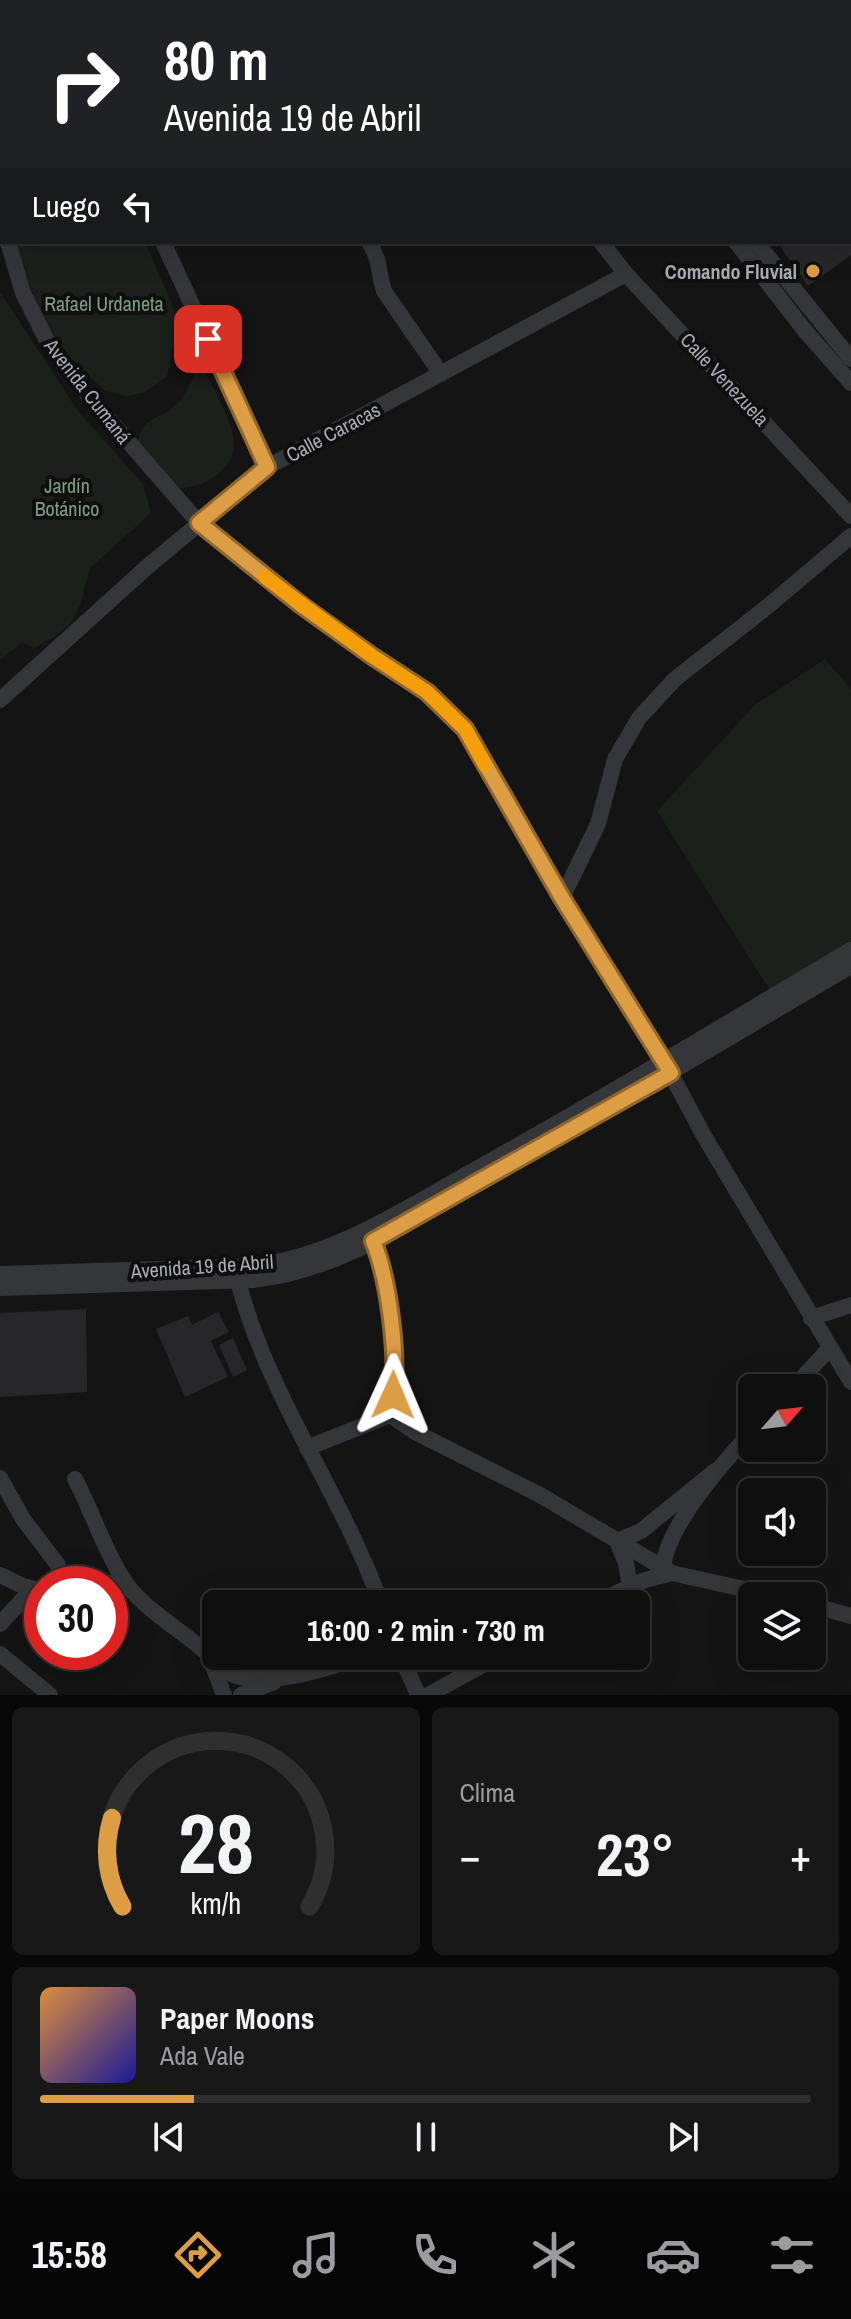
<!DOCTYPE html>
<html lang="es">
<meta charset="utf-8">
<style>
:root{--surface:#0f0f10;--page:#181819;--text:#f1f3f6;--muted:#9b9c9f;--line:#2f2f30;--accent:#dd9d44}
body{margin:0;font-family:"Archivo Narrow",sans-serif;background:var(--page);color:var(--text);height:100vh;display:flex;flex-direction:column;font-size:30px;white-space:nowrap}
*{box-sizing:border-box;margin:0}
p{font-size:26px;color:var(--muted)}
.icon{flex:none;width:44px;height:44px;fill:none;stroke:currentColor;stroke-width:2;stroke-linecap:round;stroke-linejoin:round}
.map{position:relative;height:1695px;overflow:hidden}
.panel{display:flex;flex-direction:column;gap:12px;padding:12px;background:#080809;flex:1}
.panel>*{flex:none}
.guide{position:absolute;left:0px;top:0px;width:852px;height:244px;box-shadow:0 8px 32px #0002,0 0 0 2px var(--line);background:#202124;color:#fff;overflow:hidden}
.needle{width:52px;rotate:62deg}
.buttons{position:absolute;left:738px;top:1374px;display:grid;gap:16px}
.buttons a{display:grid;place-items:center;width:88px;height:88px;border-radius:12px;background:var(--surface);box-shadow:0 8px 32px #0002,0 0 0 2px var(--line);font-size:40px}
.speed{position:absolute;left:24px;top:1566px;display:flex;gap:16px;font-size:40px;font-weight:700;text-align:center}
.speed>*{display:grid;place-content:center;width:104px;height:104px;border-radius:50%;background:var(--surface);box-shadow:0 8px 32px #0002,0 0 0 2px var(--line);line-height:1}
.speed .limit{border:12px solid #d22;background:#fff;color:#111}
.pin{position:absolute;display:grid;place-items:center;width:68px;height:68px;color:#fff;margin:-34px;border-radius:16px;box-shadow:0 4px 12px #0006}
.me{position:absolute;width:88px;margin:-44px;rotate:1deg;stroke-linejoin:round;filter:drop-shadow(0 0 6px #0008)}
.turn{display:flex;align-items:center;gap:28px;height:168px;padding:0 32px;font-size:36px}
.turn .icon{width:104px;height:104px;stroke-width:2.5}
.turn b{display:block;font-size:56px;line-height:68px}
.then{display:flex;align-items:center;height:76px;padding:0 32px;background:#0003;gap:16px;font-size:30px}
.big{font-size:60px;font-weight:700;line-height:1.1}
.panel .card{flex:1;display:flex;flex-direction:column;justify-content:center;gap:12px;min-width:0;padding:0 28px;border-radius:12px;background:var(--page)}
.panel .dial{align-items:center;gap:0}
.dial svg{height:208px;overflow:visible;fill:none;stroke:var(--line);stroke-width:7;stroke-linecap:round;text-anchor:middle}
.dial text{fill:var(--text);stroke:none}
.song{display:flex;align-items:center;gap:24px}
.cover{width:96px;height:96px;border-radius:12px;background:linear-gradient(135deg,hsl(30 70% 55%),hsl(240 70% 35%))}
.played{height:8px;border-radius:4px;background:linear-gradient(90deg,var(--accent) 20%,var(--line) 20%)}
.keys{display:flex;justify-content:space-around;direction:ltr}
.heat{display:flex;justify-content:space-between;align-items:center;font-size:44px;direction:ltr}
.panel .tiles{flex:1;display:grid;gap:12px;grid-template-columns:1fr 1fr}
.card:last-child{grid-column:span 2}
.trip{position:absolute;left:202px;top:1590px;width:448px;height:80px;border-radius:12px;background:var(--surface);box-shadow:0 8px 32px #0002,0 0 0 2px var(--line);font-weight:700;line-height:80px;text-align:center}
.tab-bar{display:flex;height:128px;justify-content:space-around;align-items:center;background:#060606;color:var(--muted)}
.tab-bar .icon{width:56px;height:56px}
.tab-bar .active{color:var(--accent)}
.tab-bar b{font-size:36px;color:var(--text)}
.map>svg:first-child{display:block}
</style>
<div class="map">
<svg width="851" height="1695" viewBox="0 0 851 1695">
<rect width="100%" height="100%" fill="#141415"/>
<g fill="#1b201b">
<path d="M 15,242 L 145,242 L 175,311 L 174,342 L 167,377 L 143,393 L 126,396 L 105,391 L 58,346 L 38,309 Z"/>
<path d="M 0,292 L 78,411 L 143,484 L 151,513 L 90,568 L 80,605 L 71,623 L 54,637 L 34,648 L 22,642 L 0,660 Z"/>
<path d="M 199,365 L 203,366 C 212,387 236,426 234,447 C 234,457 229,462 223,469 C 209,484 193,488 173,489 L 136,451 C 141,411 161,423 181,400 C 189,389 192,377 199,365 Z"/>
<path d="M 825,659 L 851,689 L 851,949 L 771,992 L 657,811 L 755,705 Z"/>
</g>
<path fill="#2c3338" d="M 636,0 L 851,0 L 851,232 L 850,2 Z"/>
<g fill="#272729">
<path d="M 777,242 L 851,242 L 851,255 L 808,286 Z"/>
<path d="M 86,1309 L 87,1392 L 0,1397 L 0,1313 Z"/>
<path d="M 218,1312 L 229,1332 L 211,1341 L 228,1377 L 185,1397 L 156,1329 L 188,1316 L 192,1325 Z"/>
<path d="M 233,1338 L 247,1370 L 233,1377 L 219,1345 Z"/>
</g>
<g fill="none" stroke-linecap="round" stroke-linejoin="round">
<g stroke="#35363a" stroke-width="16">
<path d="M 53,0 L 54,2"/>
<path d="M 418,0 L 420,2"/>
<path d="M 507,0 L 509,2"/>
<path d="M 598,0 L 599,2"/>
<path d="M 620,0 L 621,2"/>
<path d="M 286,2 L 290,0"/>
<path d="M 0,205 L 2,215"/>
<path d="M 8,242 L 23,293 L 47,341 L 86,393 L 199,523 L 301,605 L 372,656 L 427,692 L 465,729 L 537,856 L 664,1061 L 704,1136 L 851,1382"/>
<path d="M 163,242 L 267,467"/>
<path d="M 369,242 C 382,264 377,270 384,291 L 441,374"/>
<path d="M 601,242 L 626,274 L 851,516"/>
<path d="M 736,242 L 806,332 L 851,383"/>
<path d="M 756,242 L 851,359"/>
<path d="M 0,700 L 147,567 L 267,467 L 626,274"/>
<path d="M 562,898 L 598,824 L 615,759 L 639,718 L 675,679 L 767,607 L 851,536"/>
<path d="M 373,1241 C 394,1292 397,1362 390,1415"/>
<path d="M 0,1274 L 251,1266 C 333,1258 407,1207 478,1168 C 604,1098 727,1023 851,950"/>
<path d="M 238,1281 C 268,1397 341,1492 381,1604"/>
<path d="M 0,1288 L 252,1280 C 337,1272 411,1220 484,1180 C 608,1111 729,1037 851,966"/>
<path d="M 811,1318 L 851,1305"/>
<path d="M 793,1388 L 829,1349"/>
<path d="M 390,1415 L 415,1432 L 540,1495 L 672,1573 L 775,1596"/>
<path d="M 307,1448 L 390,1415"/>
<path d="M 0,1478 L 23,1519 L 58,1565 L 63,1584"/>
<path d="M 75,1479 C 92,1511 103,1547 123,1579 C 140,1606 176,1627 201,1648 C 216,1660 225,1676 245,1678 C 287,1683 327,1668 366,1656"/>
<path d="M 663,1567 C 668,1524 723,1463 752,1431"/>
<path d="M 0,1575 L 23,1586 L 42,1591"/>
<path d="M 104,1584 L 124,1580"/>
<path d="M 630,1587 L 626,1563 L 617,1541 L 641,1531 L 715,1471"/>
<path d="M 594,1604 L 642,1581 L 672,1573"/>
<path d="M 812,1605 L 851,1616"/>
<path d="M 0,1624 L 24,1598 L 39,1591"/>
<path d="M 0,1654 L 50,1695"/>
<path d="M 401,1656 L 418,1695"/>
<path d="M 212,1663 L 224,1695"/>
<path d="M 241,1695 L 274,1682"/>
<path d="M 428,1695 L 499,1656"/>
</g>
</g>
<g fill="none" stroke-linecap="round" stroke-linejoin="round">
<g stroke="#90662c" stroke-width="20">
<path id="route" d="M 208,339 L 267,467 L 199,523 L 301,605 L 372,656 L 427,692 L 465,729 L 562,898 L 671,1073 L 373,1241 C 389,1280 398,1354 393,1395"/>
</g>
<use href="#route" stroke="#dd9d44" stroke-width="14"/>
<path stroke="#f59e0b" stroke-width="14" d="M 265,577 L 372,656 L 427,692 L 465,729 L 485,765"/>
</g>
<circle fill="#dd9d44" stroke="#0f0f10" stroke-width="3" cx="813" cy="271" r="8"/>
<g text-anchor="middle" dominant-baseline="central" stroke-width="8" stroke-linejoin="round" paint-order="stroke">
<g font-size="20" font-weight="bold" fill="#a7acb4" stroke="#0f0f10" text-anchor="end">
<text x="797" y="271">Comando Fluvial</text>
</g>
<g font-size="20" fill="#819d80" stroke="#0f0f10">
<text x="104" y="303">Rafael Urdaneta</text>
<text x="67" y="485">Jardín<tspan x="67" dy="23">Botánico</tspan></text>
</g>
<g font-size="20" fill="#a7acb4" stroke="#0f0f10">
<text transform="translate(725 379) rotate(47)">Calle Venezuela</text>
<text transform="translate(88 391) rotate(52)">Avenida Cumaná</text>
<text transform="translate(333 432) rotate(-28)">Calle Caracas</text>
<text transform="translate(202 1266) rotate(-4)">Avenida 19 de Abril</text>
</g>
</g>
</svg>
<div class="buttons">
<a><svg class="needle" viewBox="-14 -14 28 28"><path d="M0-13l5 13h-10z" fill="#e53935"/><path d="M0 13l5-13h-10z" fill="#9b9c9f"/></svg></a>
<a><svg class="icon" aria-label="sound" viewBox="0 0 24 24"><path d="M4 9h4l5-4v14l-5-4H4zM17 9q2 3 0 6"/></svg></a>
<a><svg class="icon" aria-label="layers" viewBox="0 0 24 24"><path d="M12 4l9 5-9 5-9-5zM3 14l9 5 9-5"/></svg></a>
</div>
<div class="speed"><div class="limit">30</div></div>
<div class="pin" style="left:208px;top:339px;background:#d93025"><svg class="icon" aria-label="arrive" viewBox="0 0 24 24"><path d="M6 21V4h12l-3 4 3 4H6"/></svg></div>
<svg class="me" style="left:393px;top:1395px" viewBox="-20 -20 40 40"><path d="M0-17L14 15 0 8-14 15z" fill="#dd9d44" stroke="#fff" stroke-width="4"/></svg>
<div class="trip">16:00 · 2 min · 730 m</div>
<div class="guide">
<div class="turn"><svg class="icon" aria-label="right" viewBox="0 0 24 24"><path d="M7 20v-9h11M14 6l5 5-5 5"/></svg><div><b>80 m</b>Avenida 19 de Abril</div></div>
<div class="then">Luego<svg class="icon" aria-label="left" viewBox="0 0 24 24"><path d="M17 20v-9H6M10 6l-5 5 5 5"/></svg></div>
</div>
</div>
<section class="panel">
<div class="tiles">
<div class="card dial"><svg viewBox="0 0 100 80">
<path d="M14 69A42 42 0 1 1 86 69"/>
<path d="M14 69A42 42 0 0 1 10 35" stroke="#dd9d44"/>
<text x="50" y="56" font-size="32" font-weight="700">28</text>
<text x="50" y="72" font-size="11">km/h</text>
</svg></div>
<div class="card"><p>Clima</p>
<div class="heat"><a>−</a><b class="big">23°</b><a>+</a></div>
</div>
<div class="card">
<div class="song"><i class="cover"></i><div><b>Paper Moons</b><p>Ada Vale</p></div></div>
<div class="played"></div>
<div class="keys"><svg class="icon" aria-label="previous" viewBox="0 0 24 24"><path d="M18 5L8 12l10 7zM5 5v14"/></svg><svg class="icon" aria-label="pause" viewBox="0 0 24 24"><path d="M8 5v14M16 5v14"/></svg><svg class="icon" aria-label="next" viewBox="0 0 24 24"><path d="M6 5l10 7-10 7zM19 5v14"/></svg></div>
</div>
</div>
</section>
<nav class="tab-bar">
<b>15:58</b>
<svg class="icon active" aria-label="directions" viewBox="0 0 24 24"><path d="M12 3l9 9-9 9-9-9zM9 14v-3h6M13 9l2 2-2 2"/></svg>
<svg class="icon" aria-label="music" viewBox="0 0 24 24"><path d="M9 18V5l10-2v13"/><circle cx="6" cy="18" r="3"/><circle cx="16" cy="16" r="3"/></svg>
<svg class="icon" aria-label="phone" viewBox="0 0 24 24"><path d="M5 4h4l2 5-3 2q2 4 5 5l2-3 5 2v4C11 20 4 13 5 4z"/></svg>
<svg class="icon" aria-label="climate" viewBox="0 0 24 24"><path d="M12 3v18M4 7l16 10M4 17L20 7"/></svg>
<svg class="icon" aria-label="car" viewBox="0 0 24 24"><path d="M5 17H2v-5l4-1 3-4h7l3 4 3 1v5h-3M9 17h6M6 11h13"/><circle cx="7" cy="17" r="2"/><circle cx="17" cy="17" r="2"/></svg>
<svg class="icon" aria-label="filters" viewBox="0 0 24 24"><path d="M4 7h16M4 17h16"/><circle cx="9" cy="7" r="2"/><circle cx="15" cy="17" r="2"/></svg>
</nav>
